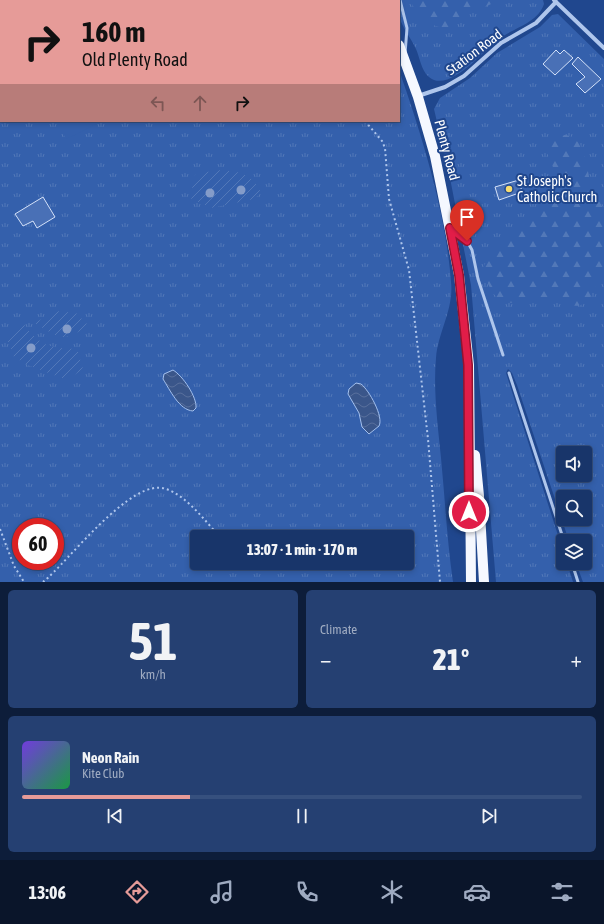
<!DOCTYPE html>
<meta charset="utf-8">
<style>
:root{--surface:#18356a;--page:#254072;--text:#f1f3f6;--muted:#9fabc1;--line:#36507e;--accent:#e69b98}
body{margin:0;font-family:"Asap Condensed",sans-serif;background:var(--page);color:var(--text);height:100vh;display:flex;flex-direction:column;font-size:15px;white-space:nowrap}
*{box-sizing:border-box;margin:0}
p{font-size:13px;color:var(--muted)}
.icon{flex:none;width:22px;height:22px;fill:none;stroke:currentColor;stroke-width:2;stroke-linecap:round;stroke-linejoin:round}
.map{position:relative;height:582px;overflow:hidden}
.side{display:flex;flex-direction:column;gap:8px;padding:8px;background:#0d1d3a;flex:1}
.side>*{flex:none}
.top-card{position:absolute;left:0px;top:0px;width:400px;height:122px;box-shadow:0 2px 6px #0003,0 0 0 1px var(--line);background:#e69b98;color:#111;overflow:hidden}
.fabs{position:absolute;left:556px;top:446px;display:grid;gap:8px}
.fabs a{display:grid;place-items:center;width:36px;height:36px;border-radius:4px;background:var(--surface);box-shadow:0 2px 6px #0003,0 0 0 1px var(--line);font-size:20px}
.speed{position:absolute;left:12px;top:518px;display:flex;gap:8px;font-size:20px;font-weight:700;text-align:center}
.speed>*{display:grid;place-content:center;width:52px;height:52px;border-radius:50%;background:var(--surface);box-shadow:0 2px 6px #0003,0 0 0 1px var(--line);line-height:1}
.speed .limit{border:6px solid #d22;background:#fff;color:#111}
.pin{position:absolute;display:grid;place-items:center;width:34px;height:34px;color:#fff;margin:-41px -17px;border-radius:50% 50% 50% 0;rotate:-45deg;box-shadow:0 0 4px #0007}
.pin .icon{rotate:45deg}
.me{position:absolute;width:44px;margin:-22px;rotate:0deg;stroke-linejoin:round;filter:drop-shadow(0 0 3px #0008)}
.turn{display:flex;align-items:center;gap:14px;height:84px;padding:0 16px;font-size:18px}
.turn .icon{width:52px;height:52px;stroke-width:2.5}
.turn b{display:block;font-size:28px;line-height:34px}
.lanes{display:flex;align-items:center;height:38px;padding:0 16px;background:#0003;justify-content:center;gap:20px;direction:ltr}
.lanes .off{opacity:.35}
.big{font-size:30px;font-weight:800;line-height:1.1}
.side .tile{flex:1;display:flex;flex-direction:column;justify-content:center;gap:6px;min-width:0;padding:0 14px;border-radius:6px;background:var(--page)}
.side .dial{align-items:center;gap:0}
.dial b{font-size:52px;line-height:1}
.song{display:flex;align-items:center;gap:12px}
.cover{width:48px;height:48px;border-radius:6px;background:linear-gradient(135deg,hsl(260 70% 55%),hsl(140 70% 35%))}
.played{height:4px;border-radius:2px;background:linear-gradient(90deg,var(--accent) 30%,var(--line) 30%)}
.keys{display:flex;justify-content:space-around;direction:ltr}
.heat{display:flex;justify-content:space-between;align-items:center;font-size:22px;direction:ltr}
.side .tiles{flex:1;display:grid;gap:8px;grid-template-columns:1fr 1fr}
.tile:last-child{grid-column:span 2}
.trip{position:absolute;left:190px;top:530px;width:224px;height:40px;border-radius:4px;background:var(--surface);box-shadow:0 2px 6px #0003,0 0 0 1px var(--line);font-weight:800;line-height:40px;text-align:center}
.dock{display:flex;height:64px;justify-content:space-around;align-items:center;background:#0a152a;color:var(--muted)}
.dock .icon{width:28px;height:28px}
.dock .active{color:var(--accent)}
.dock b{font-size:18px;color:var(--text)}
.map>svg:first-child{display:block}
</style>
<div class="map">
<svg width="604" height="582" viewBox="0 0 604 582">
<defs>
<pattern id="grass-tufts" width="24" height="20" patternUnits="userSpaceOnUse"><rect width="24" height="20" fill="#3460ac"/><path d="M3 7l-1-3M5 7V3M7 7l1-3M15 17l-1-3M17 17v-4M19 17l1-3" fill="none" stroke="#5278b8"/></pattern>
<pattern id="forest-firs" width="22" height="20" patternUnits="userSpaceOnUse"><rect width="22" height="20" fill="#3460ac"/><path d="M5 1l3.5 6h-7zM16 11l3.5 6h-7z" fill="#5278b8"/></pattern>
<pattern id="garden-furrows" width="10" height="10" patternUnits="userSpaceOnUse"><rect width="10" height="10" fill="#3460ac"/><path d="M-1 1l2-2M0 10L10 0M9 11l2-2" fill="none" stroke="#5278b8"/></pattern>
<pattern id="water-waves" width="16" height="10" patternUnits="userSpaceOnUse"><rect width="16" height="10" fill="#3a568a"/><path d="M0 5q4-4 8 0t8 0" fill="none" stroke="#586f9c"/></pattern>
</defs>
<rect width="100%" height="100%" fill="#20478e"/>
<g fill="url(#grass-tufts)" fill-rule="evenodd">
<path d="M 0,0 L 370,0 L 1,1 L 1,121 L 399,121 L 399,70 C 422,136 446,213 451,282 C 454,309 438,332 436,358 C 433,391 438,426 441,458 C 445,499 447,541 453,582 L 0,582 ZM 21,527 L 55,527 L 55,561 L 21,561 ZM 197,537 L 407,537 L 407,563 L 197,563 Z"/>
<path d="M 391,0 L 543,0 L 544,4 C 538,23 513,28 499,39 C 484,50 449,94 429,77 C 421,70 420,58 416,49 C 411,38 402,27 399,16 C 398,12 399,6 399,1 Z"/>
<path d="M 558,14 L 604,59 L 604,582 L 583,582 L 576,563 L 585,563 L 585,541 L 569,541 L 517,385 L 512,373 L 508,369 L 506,373 L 563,551 L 563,563 L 567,563 L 573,582 L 496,582 L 471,285 L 449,173 L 434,109 L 440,98 L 470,78 L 497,53 L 540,27 L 552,15 ZM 563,453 L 585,453 L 585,475 L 563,475 ZM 563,497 L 585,497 L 585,519 L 563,519 Z"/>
</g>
<g fill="url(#forest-firs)">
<path d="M 410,0 L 498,0 C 489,6 479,9 470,14 C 464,18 460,24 453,26 C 433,32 417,16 410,0 Z"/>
<path d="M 565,135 C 588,137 586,172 592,188 C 594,196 601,202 604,210 C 604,220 604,258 604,271 C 595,280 594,298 583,304 C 572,310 561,299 551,298 C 527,295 505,316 490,288 C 487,281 484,275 483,268 L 488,258 L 522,227 L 557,186 L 557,175 L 548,157 L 548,147 L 559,136 Z"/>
</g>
<g fill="url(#garden-furrows)">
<path d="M 216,170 C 237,171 252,172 261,193 L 254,199 L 211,208 L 190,198 L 195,175 Z"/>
<path d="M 55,311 L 76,313 L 88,325 C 63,344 59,338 35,323 Z"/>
<path d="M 22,322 C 40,346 48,348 77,349 L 83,369 L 67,380 L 30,366 L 14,357 L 7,339 Z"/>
</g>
<path fill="#3460ac" d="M 57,121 L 101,121 L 101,122 L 66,139 Z"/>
<g fill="url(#water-waves)" stroke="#a3c0ee">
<path d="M 173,370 C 183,376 197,397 196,408 L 193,411 C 179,410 170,390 163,379 L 164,374 Z"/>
<path d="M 356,383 L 361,384 C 369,390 384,417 379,426 L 369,434 L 362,427 L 359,413 L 348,394 L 349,389 Z"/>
</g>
<g fill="#4970b6" stroke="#d5e2f9">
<path d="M 556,50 L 560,54 L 564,50 L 573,58 L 555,75 L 543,64 Z"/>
<path d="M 578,57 L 601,79 L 585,93 L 576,84 L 585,77 L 572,64 Z"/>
<path d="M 519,180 L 522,192 L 499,200 L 495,187 Z"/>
<path d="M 43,197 L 55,217 L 37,228 L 33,221 L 23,226 L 15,214 Z"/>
</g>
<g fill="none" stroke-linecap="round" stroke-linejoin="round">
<g stroke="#afc6ec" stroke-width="2" stroke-dasharray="2 3" stroke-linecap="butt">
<path d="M 324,0 L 325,1"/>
<path d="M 365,121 L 382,141 L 385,148 L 389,199 L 409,270 L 428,439 L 440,582"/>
<path d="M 0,529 L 14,566 L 24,582"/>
<path d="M 246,563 L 250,567"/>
<path d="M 43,582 C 68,562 132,476 166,489 C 187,496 205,521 220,537"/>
</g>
<g stroke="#afc6ec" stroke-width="3">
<path d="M 400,0 L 407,28 L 405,54"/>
<path d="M 453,229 L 467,241 L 472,250 L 478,279 L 503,355"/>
<path d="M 509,373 L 564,541"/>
<path d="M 572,563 L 578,582"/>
</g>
<g stroke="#afc6ec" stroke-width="4">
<path d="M 554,0 L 604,48"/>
<path d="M 418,96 L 445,87 L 464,76 L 501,43 L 536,23 L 556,2"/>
</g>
<g stroke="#f5f8ff" stroke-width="10">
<path d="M 380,0 L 381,1"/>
<path d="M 399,45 L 418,97 L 435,156 L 459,275 L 469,365 L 471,582"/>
<path d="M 475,455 L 479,496 L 484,582"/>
</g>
</g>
<g fill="#849cc9">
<circle cx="241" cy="190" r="4.5"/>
<circle cx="210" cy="193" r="4.5"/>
<circle cx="67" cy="329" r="4.5"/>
<circle cx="31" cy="348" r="4.5"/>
</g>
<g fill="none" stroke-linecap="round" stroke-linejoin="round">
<g stroke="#92132f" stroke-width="10">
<path id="route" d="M 467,241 L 450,228 L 459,275 L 468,365 L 469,512"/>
</g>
<use href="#route" stroke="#e11d48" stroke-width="7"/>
</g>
<circle fill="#f9dd70" stroke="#20478e" stroke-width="1.5" cx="509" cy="189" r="4"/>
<g text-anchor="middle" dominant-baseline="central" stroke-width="4" stroke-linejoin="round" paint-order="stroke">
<g font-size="14" fill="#fff" stroke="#20478e">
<text transform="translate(474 52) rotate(-37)">Station Road</text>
<text transform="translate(447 150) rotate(75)">Plenty Road</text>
</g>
<g font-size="14" fill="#fff" stroke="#20478e" text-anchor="start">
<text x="517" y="181">St Joseph's<tspan x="517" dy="16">Catholic Church</tspan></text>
</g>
</g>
</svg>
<div class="fabs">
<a><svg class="icon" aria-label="sound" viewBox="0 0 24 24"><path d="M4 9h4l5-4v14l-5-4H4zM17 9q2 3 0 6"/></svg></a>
<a><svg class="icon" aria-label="search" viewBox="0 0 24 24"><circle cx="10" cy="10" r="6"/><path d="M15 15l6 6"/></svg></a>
<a><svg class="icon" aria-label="layers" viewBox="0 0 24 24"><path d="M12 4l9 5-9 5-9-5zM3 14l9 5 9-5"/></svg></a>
</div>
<div class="speed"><div class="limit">60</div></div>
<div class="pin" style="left:467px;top:241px;background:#d93025"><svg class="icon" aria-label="arrive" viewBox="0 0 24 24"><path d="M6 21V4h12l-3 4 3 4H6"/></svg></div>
<svg class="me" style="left:469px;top:512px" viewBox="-20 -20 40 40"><circle r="17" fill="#e11d48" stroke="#fff" stroke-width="3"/><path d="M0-11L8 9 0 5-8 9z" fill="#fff"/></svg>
<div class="trip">13:07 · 1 min · 170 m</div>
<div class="top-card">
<div class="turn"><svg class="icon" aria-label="right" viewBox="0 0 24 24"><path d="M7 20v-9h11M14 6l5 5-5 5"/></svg><div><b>160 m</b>Old Plenty Road</div></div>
<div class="lanes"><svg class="icon off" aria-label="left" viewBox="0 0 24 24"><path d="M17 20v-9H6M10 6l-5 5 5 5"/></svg><svg class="icon off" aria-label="ahead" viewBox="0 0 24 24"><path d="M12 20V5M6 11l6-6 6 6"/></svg><svg class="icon" aria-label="right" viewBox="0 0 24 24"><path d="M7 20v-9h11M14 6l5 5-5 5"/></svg></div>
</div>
</div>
<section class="side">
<div class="tiles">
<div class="tile dial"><b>51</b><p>km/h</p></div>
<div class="tile"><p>Climate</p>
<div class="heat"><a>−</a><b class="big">21°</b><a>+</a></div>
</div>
<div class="tile">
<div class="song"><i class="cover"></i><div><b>Neon Rain</b><p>Kite Club</p></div></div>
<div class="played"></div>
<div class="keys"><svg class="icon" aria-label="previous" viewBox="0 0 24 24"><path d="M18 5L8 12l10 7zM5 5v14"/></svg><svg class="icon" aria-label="pause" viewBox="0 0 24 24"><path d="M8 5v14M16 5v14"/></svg><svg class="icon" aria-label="next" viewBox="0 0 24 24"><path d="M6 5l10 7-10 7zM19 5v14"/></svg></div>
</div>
</div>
</section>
<nav class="dock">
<b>13:06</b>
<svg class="icon active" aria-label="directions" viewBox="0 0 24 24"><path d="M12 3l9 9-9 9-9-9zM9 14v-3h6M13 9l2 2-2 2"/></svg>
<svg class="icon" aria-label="music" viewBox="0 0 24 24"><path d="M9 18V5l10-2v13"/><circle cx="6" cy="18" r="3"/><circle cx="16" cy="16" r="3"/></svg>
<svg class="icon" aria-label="phone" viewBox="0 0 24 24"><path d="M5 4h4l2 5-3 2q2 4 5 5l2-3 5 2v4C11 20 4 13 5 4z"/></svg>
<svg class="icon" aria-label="climate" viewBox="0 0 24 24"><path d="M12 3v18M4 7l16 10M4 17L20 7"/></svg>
<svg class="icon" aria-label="car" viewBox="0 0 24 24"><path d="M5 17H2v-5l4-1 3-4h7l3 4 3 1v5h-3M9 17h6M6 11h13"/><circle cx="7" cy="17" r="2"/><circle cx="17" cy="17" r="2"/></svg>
<svg class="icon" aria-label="filters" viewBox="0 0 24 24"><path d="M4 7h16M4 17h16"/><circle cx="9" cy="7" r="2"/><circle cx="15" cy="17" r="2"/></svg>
</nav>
